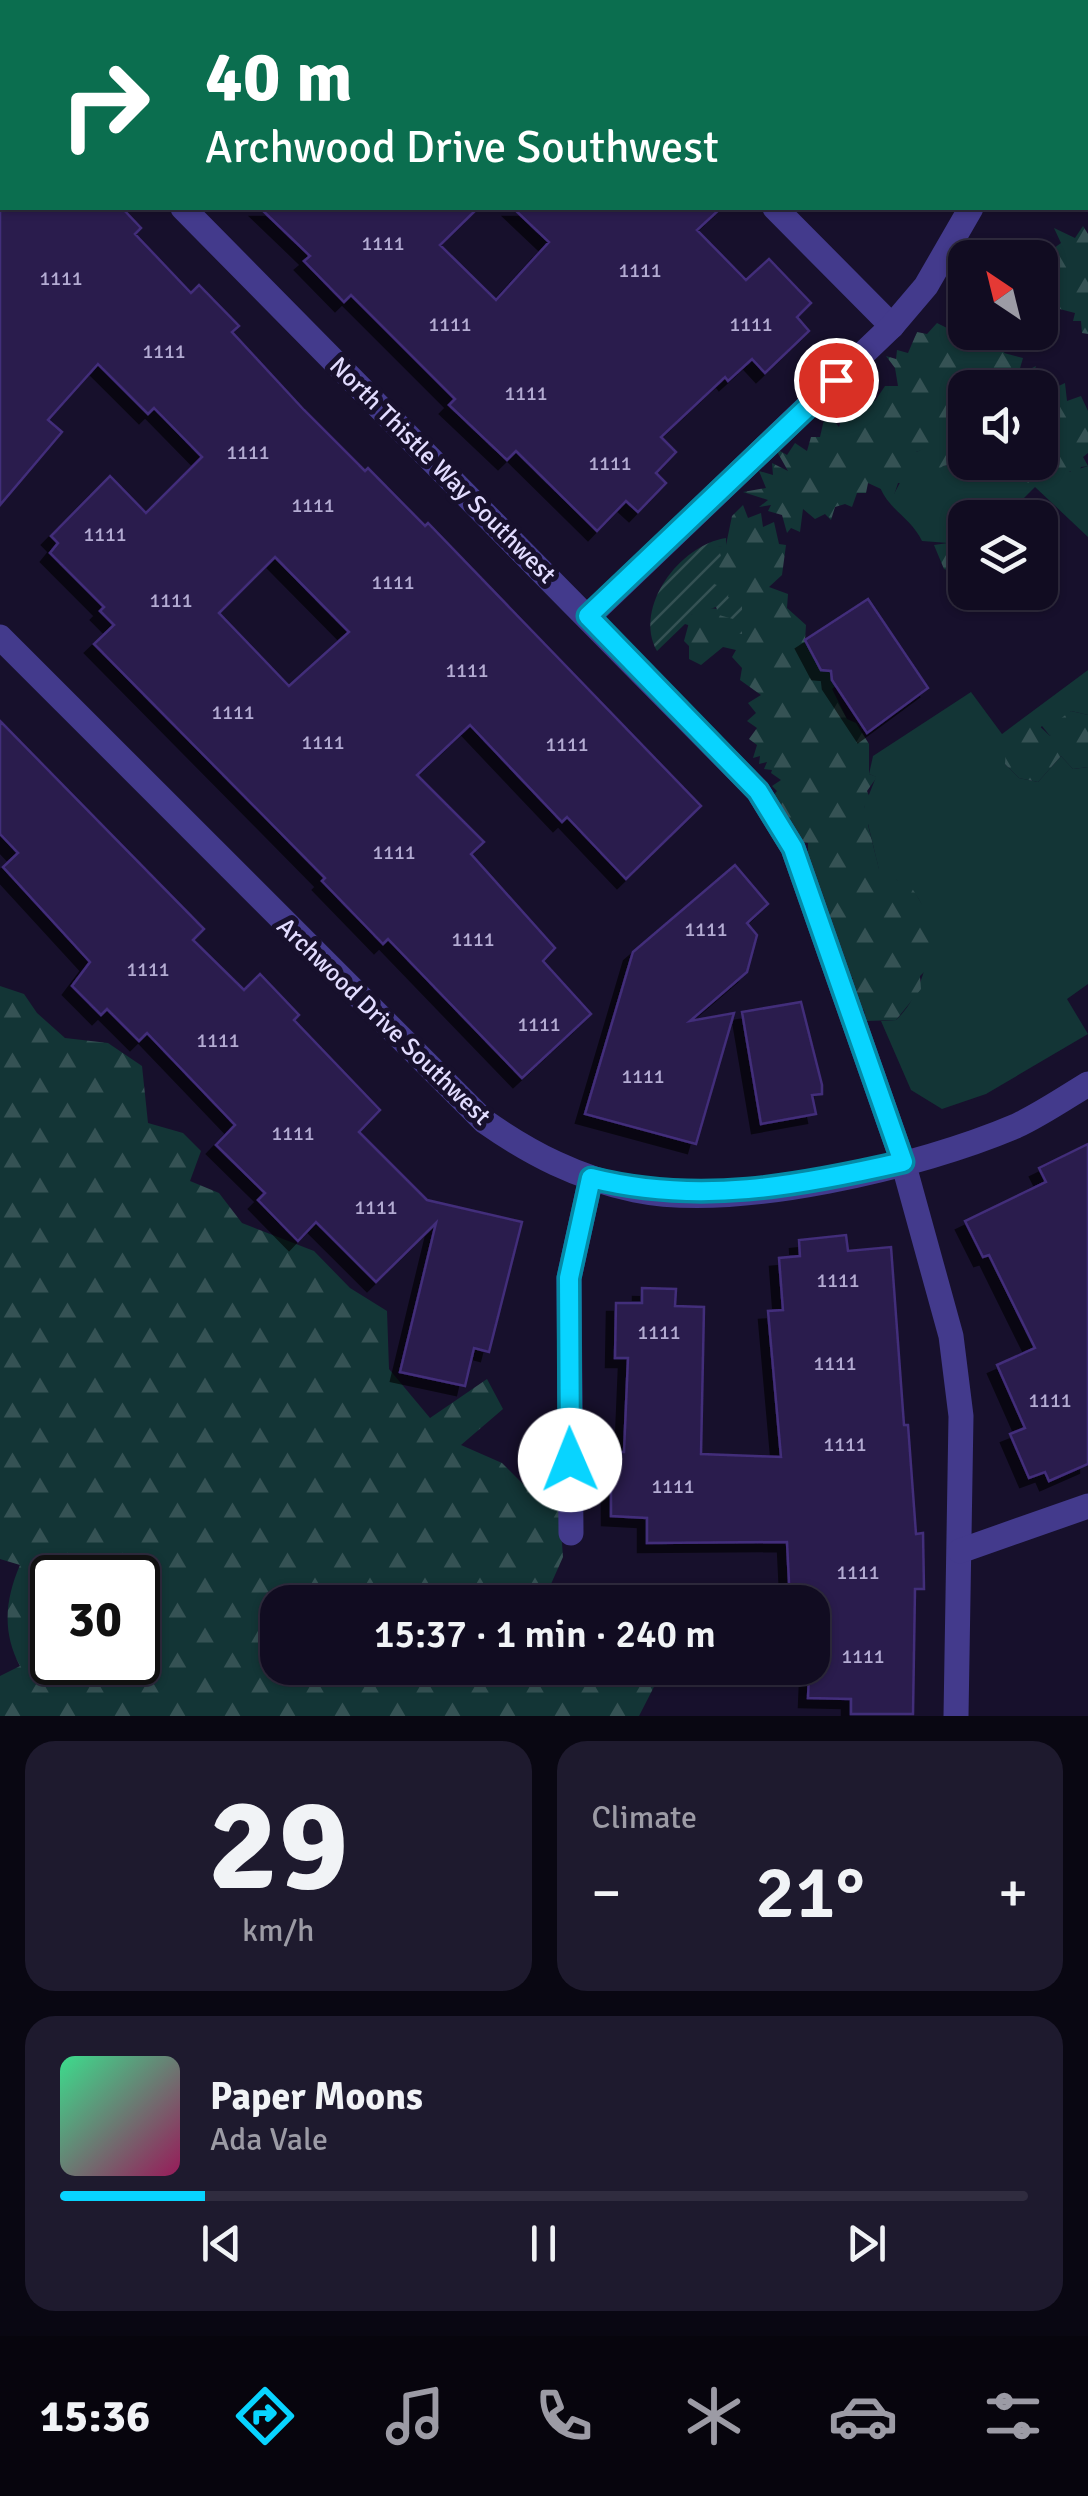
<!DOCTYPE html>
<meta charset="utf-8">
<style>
:root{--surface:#110c21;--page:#1e1a2e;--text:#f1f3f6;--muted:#9c9ba5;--line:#302c3f;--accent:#08d4ff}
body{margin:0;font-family:Signika,sans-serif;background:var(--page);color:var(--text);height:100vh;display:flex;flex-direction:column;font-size:38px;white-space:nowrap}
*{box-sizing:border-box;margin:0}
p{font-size:32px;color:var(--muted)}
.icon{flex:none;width:55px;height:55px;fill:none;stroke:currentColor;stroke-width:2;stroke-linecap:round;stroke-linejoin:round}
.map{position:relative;height:1716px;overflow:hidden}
.sheet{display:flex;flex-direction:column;gap:25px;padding:25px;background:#090712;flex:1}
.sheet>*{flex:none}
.guide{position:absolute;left:0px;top:0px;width:1090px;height:210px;box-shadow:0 2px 8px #0004,0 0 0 2px var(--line);background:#0b6e4f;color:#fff;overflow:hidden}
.needle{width:65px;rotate:325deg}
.controls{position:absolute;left:948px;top:240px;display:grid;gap:20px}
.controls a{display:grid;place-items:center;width:110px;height:110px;border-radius:20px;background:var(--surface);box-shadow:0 2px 8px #0004,0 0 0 2px var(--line);font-size:50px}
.speed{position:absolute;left:30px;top:1555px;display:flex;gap:20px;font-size:50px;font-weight:700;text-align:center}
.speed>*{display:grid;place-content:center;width:130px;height:130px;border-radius:50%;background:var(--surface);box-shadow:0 2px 8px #0004,0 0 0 2px var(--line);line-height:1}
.speed .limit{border:5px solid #111;border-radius:15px;background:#fff;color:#111}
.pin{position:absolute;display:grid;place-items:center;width:85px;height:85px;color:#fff;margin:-42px;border:5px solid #fff;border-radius:50%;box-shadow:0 2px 10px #0007}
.me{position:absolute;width:110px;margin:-55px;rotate:359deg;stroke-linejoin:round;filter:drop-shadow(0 0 8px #0008)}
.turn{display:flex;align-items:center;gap:35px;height:210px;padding:0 40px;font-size:45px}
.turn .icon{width:130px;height:130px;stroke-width:2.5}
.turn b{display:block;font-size:70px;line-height:85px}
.big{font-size:75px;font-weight:600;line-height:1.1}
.sheet .tile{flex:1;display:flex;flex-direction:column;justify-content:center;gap:15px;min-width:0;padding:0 35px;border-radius:30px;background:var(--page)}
.sheet .dial{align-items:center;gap:0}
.dial b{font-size:130px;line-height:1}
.song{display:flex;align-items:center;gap:30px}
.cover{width:120px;height:120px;border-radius:15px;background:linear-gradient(135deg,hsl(150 70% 55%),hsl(330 70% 35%))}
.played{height:10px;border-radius:5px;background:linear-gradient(90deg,var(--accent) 15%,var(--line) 15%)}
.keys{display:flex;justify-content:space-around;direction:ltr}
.heat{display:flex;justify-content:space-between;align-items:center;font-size:55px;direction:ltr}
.sheet .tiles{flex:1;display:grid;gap:25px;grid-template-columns:1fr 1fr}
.tile:last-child{grid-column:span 2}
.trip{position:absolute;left:260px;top:1585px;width:570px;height:100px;border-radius:30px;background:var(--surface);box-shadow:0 2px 8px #0004,0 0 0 2px var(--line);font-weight:600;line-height:100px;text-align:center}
.menu{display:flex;height:160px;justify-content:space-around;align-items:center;background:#07050d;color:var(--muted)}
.menu .icon{width:70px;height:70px}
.menu .selected{color:var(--accent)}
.menu b{font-size:45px;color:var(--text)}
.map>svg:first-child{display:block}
</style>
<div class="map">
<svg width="1088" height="1716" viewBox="0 0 1088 1716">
<defs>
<pattern id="forest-firs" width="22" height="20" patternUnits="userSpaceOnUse" patternTransform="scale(2.5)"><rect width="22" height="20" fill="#133536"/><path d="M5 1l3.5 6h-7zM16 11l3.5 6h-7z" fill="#355254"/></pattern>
<pattern id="garden-furrows" width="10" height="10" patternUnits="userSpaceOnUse" patternTransform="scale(2.5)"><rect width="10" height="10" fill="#133536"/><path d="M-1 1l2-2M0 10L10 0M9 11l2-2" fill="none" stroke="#355254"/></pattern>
<filter id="shadow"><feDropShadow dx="-9" dy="9" stdDeviation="0" flood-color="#0009"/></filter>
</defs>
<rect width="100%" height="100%" fill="#17102c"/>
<g fill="#133536">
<path d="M 927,447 L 943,466 L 971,463 L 1047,479 L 1088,466 L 1088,537 L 1035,487 L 1005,517 L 965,518 L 965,526 L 946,531 L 948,543 L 922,541 C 911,518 889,510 880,487 L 894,494 L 916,452 Z"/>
<path d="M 1088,670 L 1088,715 L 1071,711 L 1050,736 L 1042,726 L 1005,764 L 1019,778 L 1038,782 L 1061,756 L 1073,769 L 1088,767 L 1088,984 L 1067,999 L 1088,1034 L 986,1094 L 942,1109 L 911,1090 L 881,1021 L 896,1020 C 925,993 940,933 918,898 C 911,886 891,877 879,870 L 864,807 L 876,777 L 869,774 L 873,756 L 971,692 L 1002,734 Z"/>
</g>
<g fill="url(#forest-firs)" fill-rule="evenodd">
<path d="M 1083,226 L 1088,234 L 1088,334 L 1082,333 L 1081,321 L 1073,321 L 1075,313 L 1048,306 L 1049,291 L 1040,281 L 1051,276 L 1043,265 L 1055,260 L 1050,251 L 1061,243 L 1054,228 L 1075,238 Z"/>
<path d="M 963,320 L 965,332 L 1011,335 L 1004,353 L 1023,358 L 1018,375 L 1036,366 L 1031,382 L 1037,387 L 965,388 L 965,462 L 943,466 L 934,473 L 927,448 L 916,452 L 918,461 L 913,463 L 914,472 L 906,483 L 898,483 L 894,495 L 868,483 L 866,493 L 857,493 L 852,507 L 845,504 L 835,507 L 831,520 L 825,514 L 815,519 L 803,509 L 800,532 L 791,528 L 787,533 L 782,515 L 768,511 L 771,505 L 759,507 L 768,500 L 743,492 L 766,488 L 759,471 L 773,475 L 772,463 L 788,471 L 775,448 L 787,455 L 795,443 L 807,451 L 811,437 L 820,437 L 826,411 L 839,427 L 846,403 L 854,409 L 864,391 L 875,401 L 885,386 L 898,386 L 895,368 L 886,356 L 896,359 L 897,350 L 908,353 L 917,332 L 927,334 L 937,323 L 947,328 Z"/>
<path d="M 1065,383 L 1067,401 L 1081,396 L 1088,411 L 1088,453 L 1083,457 L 1088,466 L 1081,467 L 1077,477 L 1070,471 L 1064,482 L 1060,478 L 1053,487 L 1047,480 L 1040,486 L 1033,478 L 1028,483 L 1021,474 L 1011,474 L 1006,468 L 981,468 L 971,463 L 1040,462 L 1040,390 L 1044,393 Z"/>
<path d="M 743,505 L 748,518 L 761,513 L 763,527 L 774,522 L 779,544 L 786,545 L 782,575 L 769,587 L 788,594 L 787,608 L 806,625 L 805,640 L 831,671 L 832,680 L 839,683 L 832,689 L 847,719 L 856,723 L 869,744 L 869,774 L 877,777 L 867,791 L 870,798 L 864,807 L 871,817 L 868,825 L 879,869 L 889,869 L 897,880 L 909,884 C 929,912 949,951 920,976 L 921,989 L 896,1020 L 866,1021 L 864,1010 L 855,1004 L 847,987 L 853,978 L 846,977 L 801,854 L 808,851 L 808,843 L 799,842 L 768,802 L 777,791 L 772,786 L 781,780 L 771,773 L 772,770 L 764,769 L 767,762 L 759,764 L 760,756 L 753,758 L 757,745 L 749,739 L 757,728 L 747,721 L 756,713 L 748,703 L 761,695 L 740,680 L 742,668 L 732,657 L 736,650 L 723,647 L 701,665 L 689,659 L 689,646 L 684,641 L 691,615 C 711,603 720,609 739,619 L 740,610 L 713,584 L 718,547 L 726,545 L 732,516 Z"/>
<path d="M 965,526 L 965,573 L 962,575 L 944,569 L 934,545 L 948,543 L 946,531 Z"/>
<path d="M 1071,711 L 1088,715 L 1088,767 L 1073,769 L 1061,756 L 1038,782 L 1019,778 L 1005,764 L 1007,735 L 1033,720 L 1050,736 L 1056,722 Z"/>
<path d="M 0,986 L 24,994 L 37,1013 L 65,1038 L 108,1043 L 142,1066 L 148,1123 L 183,1133 L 201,1151 L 190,1181 L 219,1193 L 242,1223 L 314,1251 L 350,1288 L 387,1311 L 389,1369 L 430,1418 L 487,1379 L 503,1409 L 461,1445 L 502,1463 L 527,1488 L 557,1477 L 563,1557 L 547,1593 L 589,1602 L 278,1602 L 278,1668 L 644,1668 L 658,1679 L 639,1716 L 0,1716 L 0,1676 L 20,1666 C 2,1632 5,1600 20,1565 L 0,1559 ZM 52,1578 L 138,1578 L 138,1662 L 52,1662 Z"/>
</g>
<path fill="url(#garden-furrows)" d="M 726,538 L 726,546 L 718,547 L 722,559 L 716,564 L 723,571 L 714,584 L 729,589 L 728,597 L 742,604 L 742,634 L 735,633 L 733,619 L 719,615 L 716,607 L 691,615 L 691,626 L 685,624 L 657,651 C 633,607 680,545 726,538 Z"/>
<g fill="#2a1c4e" stroke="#422d7a" stroke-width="2.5" fill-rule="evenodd" filter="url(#shadow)">
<path d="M 0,208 L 122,208 L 141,228 L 135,234 L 191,293 L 199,285 L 239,326 L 232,332 L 304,410 L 365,471 L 368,468 L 425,526 L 428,523 L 701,806 L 626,879 L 567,817 L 562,822 L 470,725 L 417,775 L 484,842 L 471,854 L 555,948 L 543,961 L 591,1014 L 522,1078 L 388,939 L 383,944 L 322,881 L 325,878 L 94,644 L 114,625 L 100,611 L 104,607 L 50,553 L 58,543 L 51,536 L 110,476 L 146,513 L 202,457 L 154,408 L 148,414 L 98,364 L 48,420 L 62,432 L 0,505 ZM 275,557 L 349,632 L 289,686 L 219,613 Z"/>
<path d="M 260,208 L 478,208 L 440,245 L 496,300 L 549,242 L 513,208 L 721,208 L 697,230 L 746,280 L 769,259 L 811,303 L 797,317 L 809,331 L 765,373 L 752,359 L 728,381 L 725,377 L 661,437 L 676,452 L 656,473 L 666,483 L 638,512 L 626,501 L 597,531 L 516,451 L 507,460 L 449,405 L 455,399 L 351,295 L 344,302 L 304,261 L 310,256 Z"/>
<path d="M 868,599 L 928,688 L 867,733 L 832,680 L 831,671 L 821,670 L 805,640 Z"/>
<path d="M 0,721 L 204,929 L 193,940 L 244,990 L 260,974 L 299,1015 L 294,1020 L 380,1110 L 359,1132 L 427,1200 L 522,1222 L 489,1352 L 474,1348 L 465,1386 L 400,1372 L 436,1223 L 376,1282 L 316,1222 L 298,1241 L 258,1200 L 265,1193 L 216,1145 L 235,1125 L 147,1033 L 139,1041 L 107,1009 L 101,1015 L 72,986 L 90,962 L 3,867 L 18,853 L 0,834 Z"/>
<path d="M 735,865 L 768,904 L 747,923 L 757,935 L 747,972 L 690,1021 L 734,1013 L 696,1144 L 585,1114 L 633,952 Z"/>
<path d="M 801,1002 L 822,1085 L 822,1094 L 812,1095 L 816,1114 L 761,1124 L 742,1012 Z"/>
<path d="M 1088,1144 L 1088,1464 L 1049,1481 L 1045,1472 L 1029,1478 L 1010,1434 L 1025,1428 L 997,1365 L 1035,1348 L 989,1255 L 983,1257 L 965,1221 L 1046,1182 L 1039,1168 Z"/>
<path d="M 846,1235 L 848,1251 L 891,1247 L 904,1425 L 908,1425 L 916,1534 L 923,1533 L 924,1589 L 915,1589 L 913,1714 L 851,1714 L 851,1699 L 808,1698 L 812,1602 L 790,1602 L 787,1542 L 647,1543 L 647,1518 L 611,1516 L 611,1452 L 624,1452 L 628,1358 L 615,1358 L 616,1303 L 642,1303 L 642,1288 L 676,1289 L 675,1306 L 704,1307 L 701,1454 L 781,1457 L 768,1311 L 783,1310 L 779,1258 L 800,1256 L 799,1240 Z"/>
</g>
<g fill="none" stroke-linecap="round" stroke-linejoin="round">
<g stroke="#433a8c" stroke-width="25">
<path d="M 570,0 L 573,2"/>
<path d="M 1016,0 L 1016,2"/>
<path d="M 0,23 L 2,26"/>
<path d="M 183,208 L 758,791 L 793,848 L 903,1162 L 951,1336 L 961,1416 L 956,1716"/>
<path d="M 775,208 L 892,326"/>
<path d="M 589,616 L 892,326 L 926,286 L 971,208"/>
<path d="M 0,637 L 484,1121 C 531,1154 578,1178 635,1190 C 737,1211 920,1167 1016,1126 C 1040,1115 1065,1098 1088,1084"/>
<path d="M 571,1533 L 569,1278 L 591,1178"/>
<path d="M 960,1551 L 1088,1506"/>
</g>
</g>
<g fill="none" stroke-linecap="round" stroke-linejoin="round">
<g stroke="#058aa6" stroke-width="25">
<path id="route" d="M 570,1460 L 569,1278 L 591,1178 C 698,1205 798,1186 903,1162 L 793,848 L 758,791 L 588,616 L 836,380"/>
</g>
<use href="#route" stroke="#08d4ff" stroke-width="18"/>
</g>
<g text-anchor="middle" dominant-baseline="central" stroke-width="10" stroke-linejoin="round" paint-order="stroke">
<g font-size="20" fill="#b4acd3">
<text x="383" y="243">1111</text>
<text x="640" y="270">1111</text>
<text x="61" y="278">1111</text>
<text x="450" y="324">1111</text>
<text x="751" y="324">1111</text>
<text x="164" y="351">1111</text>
<text x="526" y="393">1111</text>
<text x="248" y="452">1111</text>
<text x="610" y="463">1111</text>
<text x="313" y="505">1111</text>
<text x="105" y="534">1111</text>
<text x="393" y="582">1111</text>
<text x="171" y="600">1111</text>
<text x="467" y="670">1111</text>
<text x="233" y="712">1111</text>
<text x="323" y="742">1111</text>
<text x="567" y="744">1111</text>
<text x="394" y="852">1111</text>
<text x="706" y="929">1111</text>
<text x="473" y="939">1111</text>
<text x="148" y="969">1111</text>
<text x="539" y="1024">1111</text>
<text x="218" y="1040">1111</text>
<text x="643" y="1076">1111</text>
<text x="293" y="1133">1111</text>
<text x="376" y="1207">1111</text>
<text x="838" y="1280">1111</text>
<text x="659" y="1332">1111</text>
<text x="835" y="1363">1111</text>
<text x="1050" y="1400">1111</text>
<text x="845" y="1444">1111</text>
<text x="673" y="1486">1111</text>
<text x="858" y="1572">1111</text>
<text x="863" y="1656">1111</text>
</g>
<g font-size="25" fill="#e2dcff" stroke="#17102c">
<text transform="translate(443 470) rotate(45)">North Thistle Way Southwest</text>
<text transform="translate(384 1021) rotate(44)">Archwood Drive Southwest</text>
</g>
</g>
</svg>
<div class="controls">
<a><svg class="needle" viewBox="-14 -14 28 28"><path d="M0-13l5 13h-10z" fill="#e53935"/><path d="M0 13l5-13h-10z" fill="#9c9ba5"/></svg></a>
<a><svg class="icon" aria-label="sound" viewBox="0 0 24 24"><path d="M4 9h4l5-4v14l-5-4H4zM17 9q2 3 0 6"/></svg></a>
<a><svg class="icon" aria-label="layers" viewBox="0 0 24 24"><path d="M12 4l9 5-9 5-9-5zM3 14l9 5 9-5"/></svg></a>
</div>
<div class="speed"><div class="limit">30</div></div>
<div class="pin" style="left:836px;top:380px;background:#d93025"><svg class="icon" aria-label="arrive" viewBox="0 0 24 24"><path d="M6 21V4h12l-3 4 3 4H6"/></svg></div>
<svg class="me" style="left:570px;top:1460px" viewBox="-20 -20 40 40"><circle r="19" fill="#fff"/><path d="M0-13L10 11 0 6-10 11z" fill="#08d4ff"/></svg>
<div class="trip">15:37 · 1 min · 240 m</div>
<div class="guide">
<div class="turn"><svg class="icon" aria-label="right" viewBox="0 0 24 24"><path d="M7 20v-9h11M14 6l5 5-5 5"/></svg><div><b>40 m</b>Archwood Drive Southwest</div></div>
</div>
</div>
<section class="sheet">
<div class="tiles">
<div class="tile dial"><b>29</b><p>km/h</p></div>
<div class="tile"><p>Climate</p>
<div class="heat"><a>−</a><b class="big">21°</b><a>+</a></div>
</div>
<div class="tile">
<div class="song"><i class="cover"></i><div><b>Paper Moons</b><p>Ada Vale</p></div></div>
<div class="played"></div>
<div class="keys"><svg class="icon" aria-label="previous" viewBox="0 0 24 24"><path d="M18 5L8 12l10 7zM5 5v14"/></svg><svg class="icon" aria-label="pause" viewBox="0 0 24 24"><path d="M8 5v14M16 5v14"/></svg><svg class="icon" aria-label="next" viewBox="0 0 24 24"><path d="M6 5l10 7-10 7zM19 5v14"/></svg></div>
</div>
</div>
</section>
<nav class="menu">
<b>15:36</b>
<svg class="icon selected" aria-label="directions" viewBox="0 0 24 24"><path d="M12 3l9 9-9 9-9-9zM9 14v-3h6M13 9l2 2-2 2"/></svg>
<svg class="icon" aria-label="music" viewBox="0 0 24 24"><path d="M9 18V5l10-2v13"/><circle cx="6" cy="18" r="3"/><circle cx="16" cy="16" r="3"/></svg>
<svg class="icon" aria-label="phone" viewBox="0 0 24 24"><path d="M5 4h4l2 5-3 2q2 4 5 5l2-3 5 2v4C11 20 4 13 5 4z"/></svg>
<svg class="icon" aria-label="climate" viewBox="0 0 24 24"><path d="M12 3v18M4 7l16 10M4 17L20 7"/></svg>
<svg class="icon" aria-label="car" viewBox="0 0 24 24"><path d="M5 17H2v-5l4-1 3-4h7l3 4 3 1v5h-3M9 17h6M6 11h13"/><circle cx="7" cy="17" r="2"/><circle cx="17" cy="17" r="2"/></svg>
<svg class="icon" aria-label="filters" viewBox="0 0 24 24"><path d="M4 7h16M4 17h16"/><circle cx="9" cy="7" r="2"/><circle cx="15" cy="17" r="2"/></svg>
</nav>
